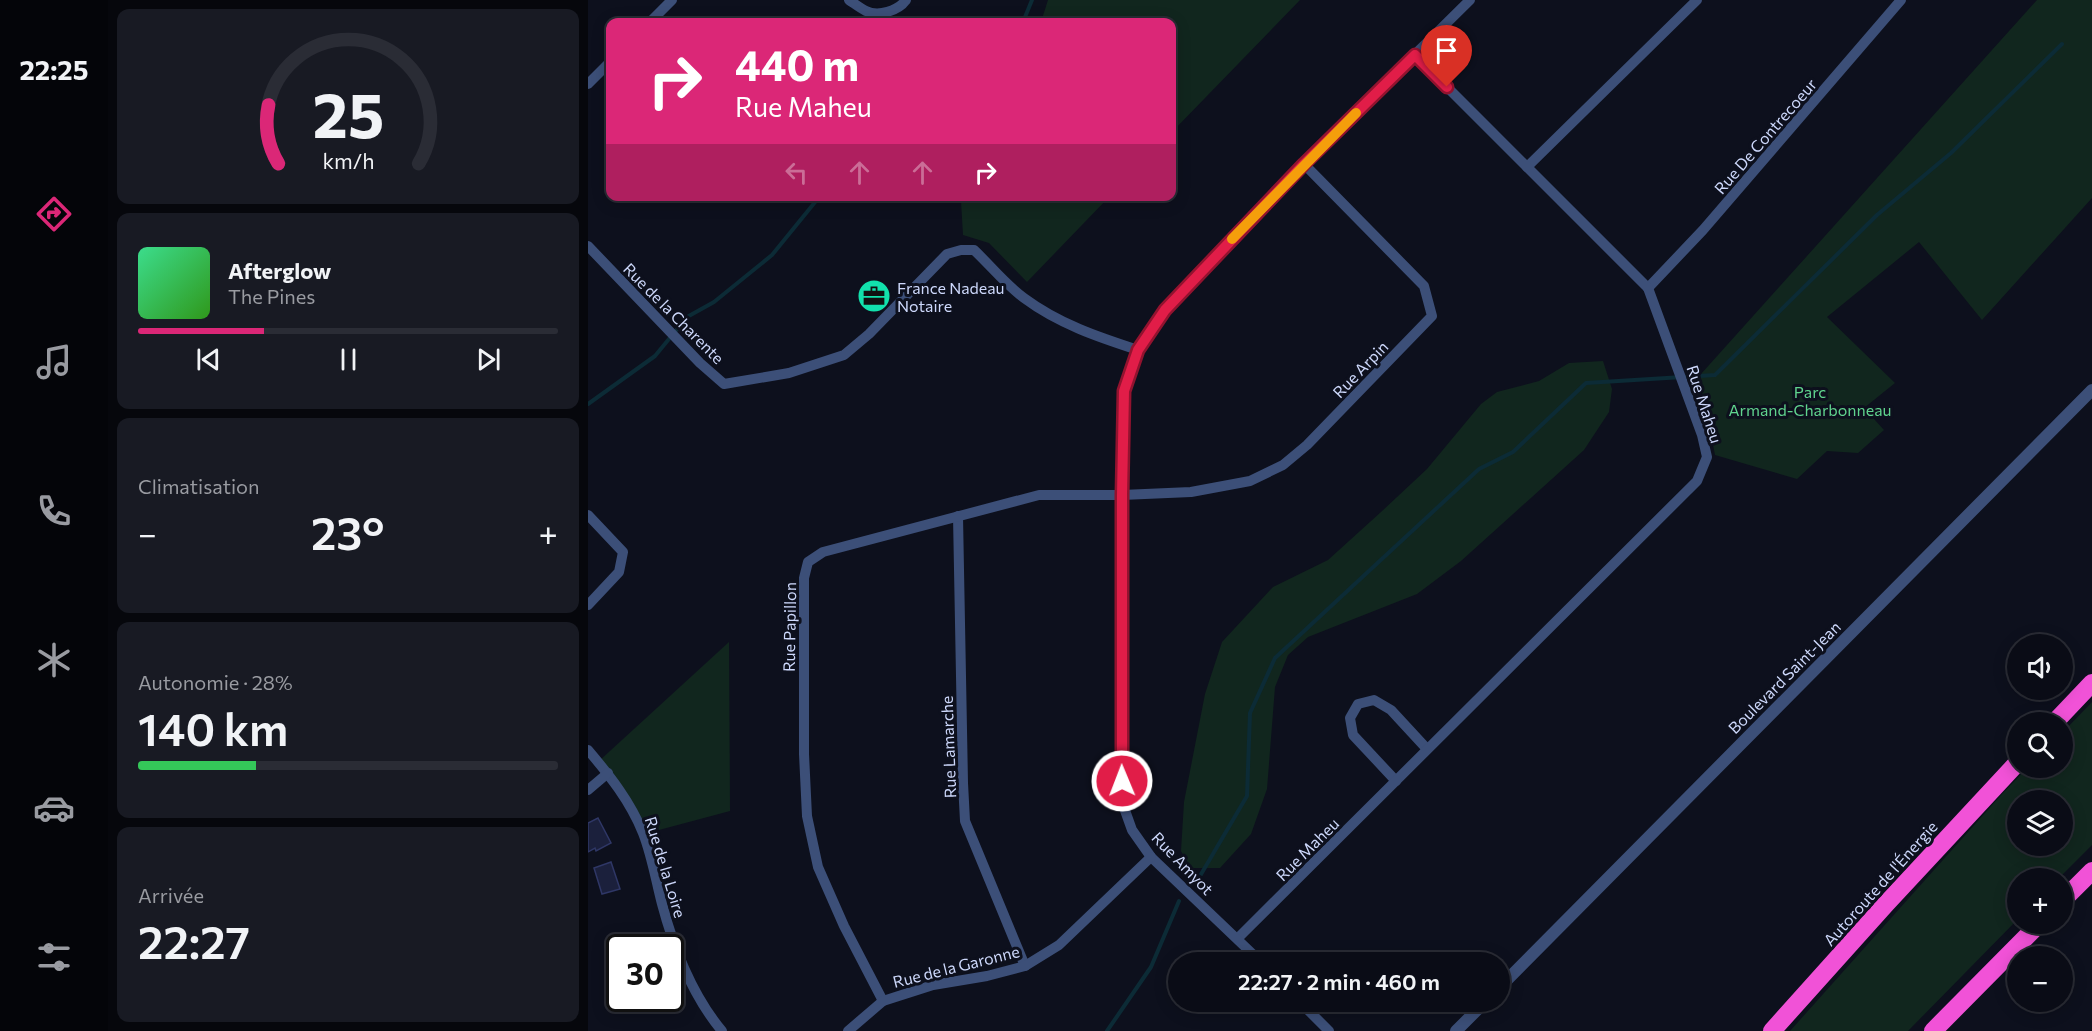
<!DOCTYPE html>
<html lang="fr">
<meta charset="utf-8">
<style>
:root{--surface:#0a0c16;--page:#181a23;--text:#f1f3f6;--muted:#999ba1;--line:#2a2c35;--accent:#db2777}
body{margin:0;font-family:Commissioner,sans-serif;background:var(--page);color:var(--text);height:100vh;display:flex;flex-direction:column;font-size:22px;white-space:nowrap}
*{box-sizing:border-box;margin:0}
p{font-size:20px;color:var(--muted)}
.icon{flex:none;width:33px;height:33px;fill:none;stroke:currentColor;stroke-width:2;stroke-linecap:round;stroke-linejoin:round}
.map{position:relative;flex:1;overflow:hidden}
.sheet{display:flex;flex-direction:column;gap:9px;padding:9px;background:#06070c;width:480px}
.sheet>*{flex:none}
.top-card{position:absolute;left:18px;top:18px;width:570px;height:183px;border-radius:12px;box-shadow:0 3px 15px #0003,0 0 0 2px var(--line);background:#db2777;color:#fff;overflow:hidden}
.tools{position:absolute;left:1419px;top:634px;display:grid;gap:12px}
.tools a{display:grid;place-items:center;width:66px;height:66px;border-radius:50%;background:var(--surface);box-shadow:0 3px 15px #0003,0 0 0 2px var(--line);font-size:30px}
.speed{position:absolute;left:18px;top:934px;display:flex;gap:12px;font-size:30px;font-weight:700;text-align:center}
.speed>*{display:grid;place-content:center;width:78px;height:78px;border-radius:50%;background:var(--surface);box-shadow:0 3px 15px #0003,0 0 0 2px var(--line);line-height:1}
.speed .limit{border:3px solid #111;border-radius:9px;background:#fff;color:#111}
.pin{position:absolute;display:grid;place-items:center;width:51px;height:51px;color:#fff;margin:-62px -26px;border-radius:50% 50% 50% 0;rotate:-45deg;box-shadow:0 0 6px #0007}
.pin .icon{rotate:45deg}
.me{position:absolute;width:66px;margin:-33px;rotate:359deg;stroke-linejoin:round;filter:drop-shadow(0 0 4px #0008)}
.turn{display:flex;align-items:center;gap:21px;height:126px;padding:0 30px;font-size:27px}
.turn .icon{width:78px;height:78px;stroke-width:2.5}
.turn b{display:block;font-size:42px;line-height:51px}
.lanes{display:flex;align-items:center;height:57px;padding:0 30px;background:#0003;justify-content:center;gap:30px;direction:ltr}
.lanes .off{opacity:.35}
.big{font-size:45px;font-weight:600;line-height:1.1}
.sheet .tile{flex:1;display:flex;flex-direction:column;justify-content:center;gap:9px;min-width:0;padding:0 21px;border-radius:12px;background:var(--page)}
.sheet .dial{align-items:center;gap:0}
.dial svg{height:156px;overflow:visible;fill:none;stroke:var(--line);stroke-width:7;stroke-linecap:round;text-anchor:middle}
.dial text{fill:var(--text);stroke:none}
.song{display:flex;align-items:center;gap:18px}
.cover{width:72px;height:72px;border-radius:9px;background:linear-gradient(135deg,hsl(150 70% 55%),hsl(110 70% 35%))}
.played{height:6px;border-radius:3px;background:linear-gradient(90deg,var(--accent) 30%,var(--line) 30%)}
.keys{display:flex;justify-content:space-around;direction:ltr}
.heat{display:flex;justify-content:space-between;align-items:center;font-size:33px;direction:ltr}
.charge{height:9px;border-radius:4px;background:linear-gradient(90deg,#34c759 28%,var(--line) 0)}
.trip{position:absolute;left:580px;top:952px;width:342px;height:60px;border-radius:30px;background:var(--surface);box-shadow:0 3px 15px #0003,0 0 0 2px var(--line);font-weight:600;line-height:60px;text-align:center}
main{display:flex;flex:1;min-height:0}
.menu{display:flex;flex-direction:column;width:108px;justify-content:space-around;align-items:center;background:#040509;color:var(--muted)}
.menu .icon{width:42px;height:42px}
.menu .selected{color:var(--accent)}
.menu b{font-size:27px;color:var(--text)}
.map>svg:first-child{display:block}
</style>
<main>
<nav class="menu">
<b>22:25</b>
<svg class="icon selected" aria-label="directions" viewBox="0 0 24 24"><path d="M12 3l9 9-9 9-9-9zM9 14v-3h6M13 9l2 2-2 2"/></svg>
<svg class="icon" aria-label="music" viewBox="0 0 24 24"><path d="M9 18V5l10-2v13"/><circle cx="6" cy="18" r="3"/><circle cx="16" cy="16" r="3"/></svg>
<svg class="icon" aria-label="phone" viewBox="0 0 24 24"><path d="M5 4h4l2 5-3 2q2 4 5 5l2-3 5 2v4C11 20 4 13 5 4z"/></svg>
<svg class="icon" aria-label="climate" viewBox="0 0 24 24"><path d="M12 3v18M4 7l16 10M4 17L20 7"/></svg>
<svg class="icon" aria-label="car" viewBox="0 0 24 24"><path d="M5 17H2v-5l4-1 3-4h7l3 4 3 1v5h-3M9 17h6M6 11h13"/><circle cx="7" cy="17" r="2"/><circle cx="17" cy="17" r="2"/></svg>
<svg class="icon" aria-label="filters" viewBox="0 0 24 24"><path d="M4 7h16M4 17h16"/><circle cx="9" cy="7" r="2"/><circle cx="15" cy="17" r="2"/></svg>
</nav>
<section class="sheet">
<div class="tile dial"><svg viewBox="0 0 100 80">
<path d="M14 69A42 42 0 1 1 86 69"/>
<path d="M14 69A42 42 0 0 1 9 39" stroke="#db2777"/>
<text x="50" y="56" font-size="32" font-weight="700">25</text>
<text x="50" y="72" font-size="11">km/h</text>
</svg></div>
<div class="tile">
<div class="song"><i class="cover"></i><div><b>Afterglow</b><p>The Pines</p></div></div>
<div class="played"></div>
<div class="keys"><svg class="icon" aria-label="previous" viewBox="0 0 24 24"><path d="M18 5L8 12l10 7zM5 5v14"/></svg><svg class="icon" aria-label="pause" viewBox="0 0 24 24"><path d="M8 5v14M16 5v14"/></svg><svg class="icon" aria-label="next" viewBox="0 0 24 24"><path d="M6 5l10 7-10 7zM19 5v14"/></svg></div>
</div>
<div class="tile"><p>Climatisation</p>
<div class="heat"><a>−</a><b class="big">23°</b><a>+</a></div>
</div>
<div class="tile"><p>Autonomie · 28%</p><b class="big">140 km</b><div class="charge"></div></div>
<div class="tile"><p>Arrivée</p><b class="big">22:27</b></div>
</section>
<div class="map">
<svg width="1504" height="1031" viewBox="0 0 1504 1031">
<rect width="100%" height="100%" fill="#0d101d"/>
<g fill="#11261e" fill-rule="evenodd">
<path d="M 460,0 L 712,0 L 584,132 L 584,22 L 453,22 Z"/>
<path d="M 1449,0 L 1504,0 L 1504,198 L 1394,320 L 1331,242 L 1239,317 L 1307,383 L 1276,408 L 1296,430 L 1270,453 L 1239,451 L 1209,479 L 1127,455 L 1117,402 L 1104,384 Z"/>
<path d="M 369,197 L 521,197 L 439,282 L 401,243 L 375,235 L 373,201 Z"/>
<path d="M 1015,361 L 1024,389 L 1021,412 L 996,450 L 873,561 L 829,594 L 720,637 L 700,655 L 687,687 L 679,789 L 663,834 L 632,868 L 602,868 L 593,851 L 596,802 L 617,694 L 634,642 L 685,587 L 740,560 L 793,512 L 839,469 L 893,404 L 909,392 L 951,381 L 981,363 Z"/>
<path d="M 141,642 L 142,811 L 56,834 L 10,762 Z"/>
<path d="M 1504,702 L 1504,845 L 1470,879 L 1430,879 L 1429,920 L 1320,1031 L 1202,1031 L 1414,794 L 1439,768 L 1474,768 L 1475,732 ZM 1430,801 L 1474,801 L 1474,846 L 1430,846 Z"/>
</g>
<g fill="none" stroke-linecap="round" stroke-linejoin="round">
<g stroke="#0c2b36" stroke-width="4">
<path d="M 435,22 L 444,0"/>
<path d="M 0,404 L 67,356 L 99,317 L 126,302 L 184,255 L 232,196"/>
<path d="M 612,876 L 659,796 L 662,713 L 687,658 L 891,469 L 925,452 L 998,383 L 1127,375 L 1289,215 L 1363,153 L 1474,44"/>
<path d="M 519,1031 L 563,967 L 591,901"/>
</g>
</g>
<g fill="#1b203c" stroke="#2f3766" stroke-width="1.5">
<path d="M 10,818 L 23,843 L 8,851 L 7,848 L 0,852 L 0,823 Z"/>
<path d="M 23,862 L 32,889 L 14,894 L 6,868 Z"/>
</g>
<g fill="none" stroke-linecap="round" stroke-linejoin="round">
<g stroke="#3c4f78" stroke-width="10">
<path d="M 261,0 C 267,4 272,8 278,11 C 290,17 310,11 318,0"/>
<path d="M 62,22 L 84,0"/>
<path d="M 0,84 L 22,62"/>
<path d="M 939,167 L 1109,0"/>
<path d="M 0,246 L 112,363 L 136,384 L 201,373 L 256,355 L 281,334 L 359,254 L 373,250 L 386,250 C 403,266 418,285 436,298 C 471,324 510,337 550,350"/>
<path d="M 1060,288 L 1115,230 L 1313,0"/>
<path d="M 0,515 L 35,552 L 31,572 L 0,605"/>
<path d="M 370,516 L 375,783 L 377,821 L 437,966"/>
<path d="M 0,750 C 22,776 42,801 55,833 C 64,856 68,881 74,904 C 86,949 104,995 134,1031"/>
<path d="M 808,781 L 765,735 L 762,718 L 770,704 L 786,700 L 803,710 L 839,749"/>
<path d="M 0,790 L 20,773"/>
<path d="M 650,938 L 1109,481 L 1119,457 L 1114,435 L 1060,288 L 827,55"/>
<path d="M 674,963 L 563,857 L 544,830 L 534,802 L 534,495 L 536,391 L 550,350 L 577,310 L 716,164 L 882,0"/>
<path d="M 295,1001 L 256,926 L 230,867 L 219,816 L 216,754 L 216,578 L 220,562 L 235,552 L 451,495 L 534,495 L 603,492 L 662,481 L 695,465 L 719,445 L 844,316 L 836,286 L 716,164"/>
<path d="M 712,1002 L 741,1031"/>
<path d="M 260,1031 L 295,1001 L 345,985 L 399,976 L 437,966 L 471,945 L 563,857"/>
</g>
<g stroke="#3c4f78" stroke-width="12">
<path d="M 912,987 L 1504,390"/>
<path d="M 868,1031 L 897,1002"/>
</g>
<g stroke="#f152d7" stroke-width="18">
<path d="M 1466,723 L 1504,683"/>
<path d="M 1474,901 L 1504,871"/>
<path d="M 1184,1031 L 1298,904 L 1430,762"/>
<path d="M 1345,1031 L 1451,924"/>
</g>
</g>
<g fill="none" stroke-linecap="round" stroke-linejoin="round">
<g stroke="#92132f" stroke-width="15">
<path id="route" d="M 534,781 L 534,495 L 536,391 L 550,350 L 577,310 L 716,164 L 827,55 L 859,87"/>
</g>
<use href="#route" stroke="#e11d48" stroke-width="10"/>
<path stroke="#f59e0b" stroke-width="10" d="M 644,239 L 768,113"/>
</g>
<defs>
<g id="office-disc" transform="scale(1.725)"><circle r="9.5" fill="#12e1ac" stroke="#0d101d"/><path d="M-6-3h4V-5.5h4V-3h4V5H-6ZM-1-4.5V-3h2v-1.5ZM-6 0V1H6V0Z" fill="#111"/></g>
</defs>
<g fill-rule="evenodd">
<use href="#office-disc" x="286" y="296"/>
</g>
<g text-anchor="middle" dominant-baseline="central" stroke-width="6" stroke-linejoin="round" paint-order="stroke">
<g font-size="16" fill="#cdd8fb" stroke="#0d101d">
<text transform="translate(1177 136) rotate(-49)">Rue De Contrecoeur</text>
<text transform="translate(86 313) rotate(45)">Rue de la Charente</text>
<text transform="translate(772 369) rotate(-46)">Rue Arpin</text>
<text transform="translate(1117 404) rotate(72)">Rue Maheu</text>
<text transform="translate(201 627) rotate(-89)">Rue Papillon</text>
<text transform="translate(1196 677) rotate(-45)">Boulevard Saint-Jean</text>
<text transform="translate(360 747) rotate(-92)">Rue Lamarche</text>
<text transform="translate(719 849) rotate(-45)">Rue Maheu</text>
<text transform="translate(595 863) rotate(46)">Rue Amyot</text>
<text transform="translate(78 867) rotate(73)">Rue de la Loire</text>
<text transform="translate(1292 883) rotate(-48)">Autoroute de l'Énergie</text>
<text transform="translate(368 966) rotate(-14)">Rue de la Garonne</text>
</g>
<g font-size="16" fill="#cdd8fb" stroke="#0d101d" text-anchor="start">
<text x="309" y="287">France Nadeau<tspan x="309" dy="18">Notaire</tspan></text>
</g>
<g font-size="16" fill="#60d48e" stroke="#0d101d">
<text x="1222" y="391">Parc<tspan x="1222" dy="18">Armand-Charbonneau</tspan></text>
</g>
</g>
</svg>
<div class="tools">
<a><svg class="icon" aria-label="sound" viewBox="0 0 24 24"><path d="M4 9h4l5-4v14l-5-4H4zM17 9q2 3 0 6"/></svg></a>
<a><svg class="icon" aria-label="search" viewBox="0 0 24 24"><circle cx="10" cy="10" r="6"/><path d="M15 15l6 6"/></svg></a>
<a><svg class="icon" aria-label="layers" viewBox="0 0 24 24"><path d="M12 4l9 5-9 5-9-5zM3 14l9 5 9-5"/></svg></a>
<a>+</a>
<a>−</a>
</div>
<div class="speed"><div class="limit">30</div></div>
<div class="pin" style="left:859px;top:87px;background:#d93025"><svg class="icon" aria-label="arrive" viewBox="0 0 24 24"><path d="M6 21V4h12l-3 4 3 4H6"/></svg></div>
<svg class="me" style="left:534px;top:781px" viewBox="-20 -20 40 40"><circle r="17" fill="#e11d48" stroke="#fff" stroke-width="3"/><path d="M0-11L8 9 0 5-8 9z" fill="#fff"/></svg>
<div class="trip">22:27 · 2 min · 460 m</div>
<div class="top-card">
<div class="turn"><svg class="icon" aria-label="right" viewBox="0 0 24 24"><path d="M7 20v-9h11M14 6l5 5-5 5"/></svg><div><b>440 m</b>Rue Maheu</div></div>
<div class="lanes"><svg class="icon off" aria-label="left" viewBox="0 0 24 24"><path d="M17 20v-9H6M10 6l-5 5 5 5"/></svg><svg class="icon off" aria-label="ahead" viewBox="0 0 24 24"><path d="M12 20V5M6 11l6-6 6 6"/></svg><svg class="icon off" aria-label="ahead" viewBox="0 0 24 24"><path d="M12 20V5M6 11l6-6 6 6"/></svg><svg class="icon" aria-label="right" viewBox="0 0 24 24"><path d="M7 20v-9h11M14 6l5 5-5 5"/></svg></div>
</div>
</div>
</main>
